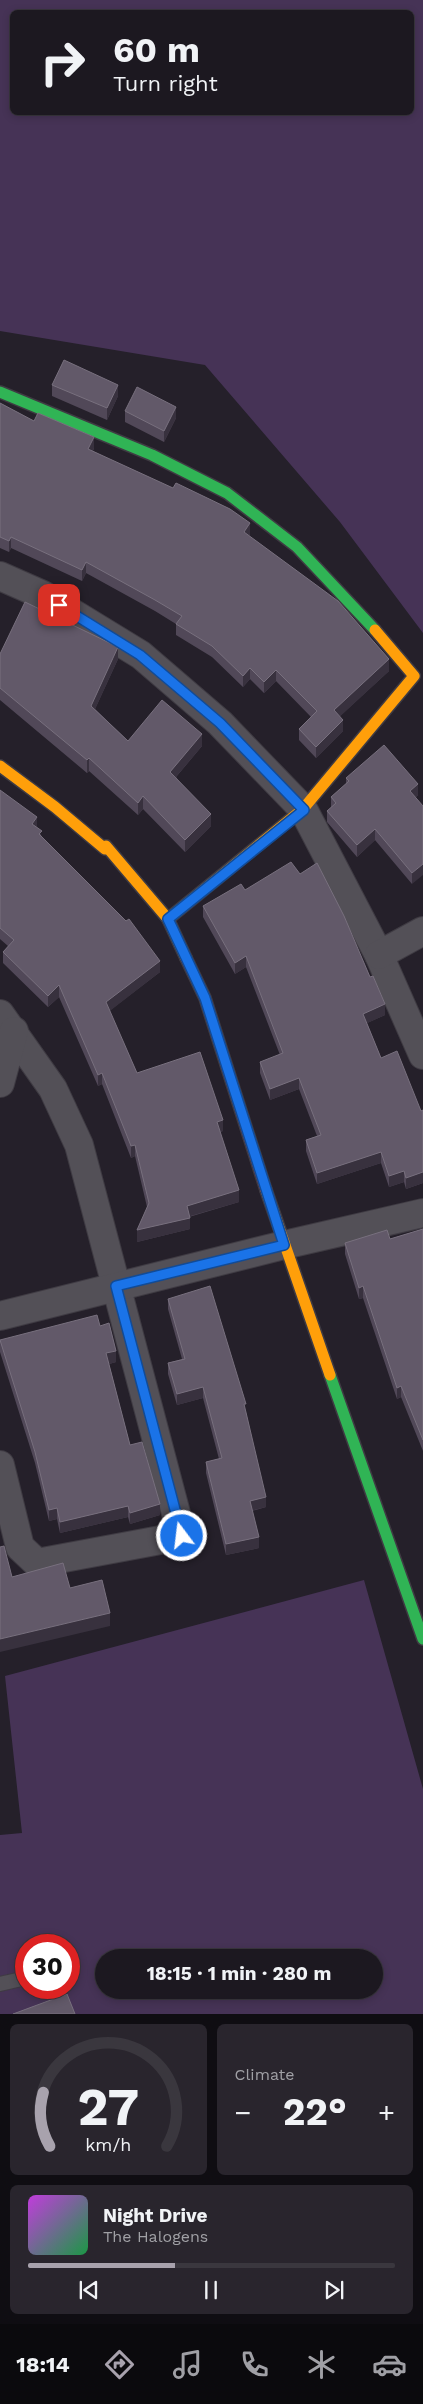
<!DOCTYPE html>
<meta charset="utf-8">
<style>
:root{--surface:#1c1820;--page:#29252d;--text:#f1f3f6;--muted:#a0a0a5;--line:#3a373e;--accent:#a8a2ad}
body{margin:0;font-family:"Work Sans",sans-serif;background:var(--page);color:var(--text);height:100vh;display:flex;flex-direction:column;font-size:19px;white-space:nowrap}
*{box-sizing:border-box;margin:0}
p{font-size:16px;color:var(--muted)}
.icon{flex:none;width:28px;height:28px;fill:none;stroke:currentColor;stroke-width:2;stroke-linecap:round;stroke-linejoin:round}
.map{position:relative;height:2014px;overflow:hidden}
.panel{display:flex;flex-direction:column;gap:10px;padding:10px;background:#0f0d12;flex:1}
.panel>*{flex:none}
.guide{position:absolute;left:10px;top:10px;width:404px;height:105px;border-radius:8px;box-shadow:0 2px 8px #0003,0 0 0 1px var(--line);background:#1c1820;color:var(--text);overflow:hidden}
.speed{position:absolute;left:15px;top:1934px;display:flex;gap:10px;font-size:25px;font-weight:700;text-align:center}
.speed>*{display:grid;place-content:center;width:65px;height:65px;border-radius:50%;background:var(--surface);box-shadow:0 2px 8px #0003,0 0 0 1px var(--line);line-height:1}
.speed .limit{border:8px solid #d22;background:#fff;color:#111}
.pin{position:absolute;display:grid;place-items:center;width:42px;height:42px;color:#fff;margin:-21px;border-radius:10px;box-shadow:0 2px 8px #0006}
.me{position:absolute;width:55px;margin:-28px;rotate:345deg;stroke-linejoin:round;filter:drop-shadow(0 0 4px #0008)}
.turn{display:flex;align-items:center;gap:18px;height:105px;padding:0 20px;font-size:22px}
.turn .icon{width:65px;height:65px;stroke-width:2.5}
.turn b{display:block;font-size:35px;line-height:42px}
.big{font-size:38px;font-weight:700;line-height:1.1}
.panel .card{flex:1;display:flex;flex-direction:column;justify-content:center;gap:8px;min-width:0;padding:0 18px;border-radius:8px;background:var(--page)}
.panel .dial{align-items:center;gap:0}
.dial svg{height:130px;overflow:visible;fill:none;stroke:var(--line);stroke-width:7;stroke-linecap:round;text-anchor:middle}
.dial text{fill:var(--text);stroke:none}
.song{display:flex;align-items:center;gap:15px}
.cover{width:60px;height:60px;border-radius:8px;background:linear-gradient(135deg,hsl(290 70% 55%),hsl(140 70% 35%))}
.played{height:5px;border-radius:2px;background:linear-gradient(90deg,var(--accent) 40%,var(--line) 40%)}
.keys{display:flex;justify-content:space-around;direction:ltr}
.heat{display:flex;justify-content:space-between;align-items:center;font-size:28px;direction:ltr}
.panel .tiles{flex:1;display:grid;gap:10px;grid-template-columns:1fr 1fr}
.card:last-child{grid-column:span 2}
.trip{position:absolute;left:95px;top:1949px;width:288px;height:50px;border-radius:25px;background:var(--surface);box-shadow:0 2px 8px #0003,0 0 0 1px var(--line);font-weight:700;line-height:50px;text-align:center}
.tabs{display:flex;height:80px;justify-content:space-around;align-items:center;background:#0b0a0d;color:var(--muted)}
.tabs .icon{width:35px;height:35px}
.tabs .on{color:var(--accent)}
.tabs b{font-size:22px;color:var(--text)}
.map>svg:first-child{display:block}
</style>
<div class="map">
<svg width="423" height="2014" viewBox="0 0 423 2014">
<rect width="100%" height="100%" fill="#25202a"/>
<g fill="#463356" fill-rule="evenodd">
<path d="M 0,0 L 423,0 L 423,633 L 340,522 L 205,365 L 0,331 ZM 12,12 L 411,12 L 411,112 L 12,112 Z"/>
<path d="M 364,1580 L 423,1789 L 423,2014 L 0,2014 L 0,1835 L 22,1833 L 5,1676 ZM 26,1945 L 69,1945 L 69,1988 L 26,1988 ZM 104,1958 L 374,1958 L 374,1990 L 104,1990 Z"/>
</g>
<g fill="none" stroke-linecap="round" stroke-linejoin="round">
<g stroke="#3f3b43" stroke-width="16">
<path id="lane" d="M 0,1984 L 26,1978"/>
</g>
<g stroke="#3f3b43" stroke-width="30">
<g id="street">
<path d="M 0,576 L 43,595 L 141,655 L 220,723 L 303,809 L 379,955 L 423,1055"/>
<path d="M 379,955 L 423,931"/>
<path d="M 0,1014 L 53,1089 L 79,1145 L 182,1536 L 37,1563 L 20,1547 L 0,1465"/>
<path d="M 0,1083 L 14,1031"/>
<path d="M 0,1316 L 284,1245 L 423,1213"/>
</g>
</g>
<g stroke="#3f3b43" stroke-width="14">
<g id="fast">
<path d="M 0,392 L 152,455 L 227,493 L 297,547 L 375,630"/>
<path d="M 330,1375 L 423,1639"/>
</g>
</g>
<g stroke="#3f3b43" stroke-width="14">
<g id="slow">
<path d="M 0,766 L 55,807 L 105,849 L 106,846 L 168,919 L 186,958"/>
<path d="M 168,919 L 303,809 L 414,676 L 375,630"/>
<path d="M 266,1190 L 330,1375"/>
</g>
</g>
<g stroke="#3f3b43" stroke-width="14">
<path id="jam" d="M 186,958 L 205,998 L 266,1190"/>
</g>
<use href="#lane" stroke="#535057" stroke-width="14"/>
<use href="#street" stroke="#535057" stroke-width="28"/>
<use href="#fast" stroke="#30b455" stroke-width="11"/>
<use href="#slow" stroke="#ff9f0a" stroke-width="11"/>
<use href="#jam" stroke="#e5322d" stroke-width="11"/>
</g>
<g fill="#514858">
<path d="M 52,385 L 118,396 L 107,420 L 52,396 Z"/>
<path d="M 0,403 L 34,421 L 94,448 L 93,451 L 250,534 L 249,536 L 389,671 L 340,716 L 343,731 L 316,758 L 299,740 L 299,729 L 311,717 L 276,681 L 264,693 L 250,679 L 243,687 L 212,657 L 176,635 L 176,624 L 155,611 L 86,573 L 82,581 L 11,548 L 9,552 L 0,548 Z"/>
<path d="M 125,411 L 176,418 L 164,442 L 125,422 Z"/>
<path d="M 0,654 L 118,659 L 95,709 L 128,741 L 202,746 L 176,777 L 211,826 L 185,852 L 143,809 L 138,815 L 89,771 L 87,773 L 0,700 Z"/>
<path d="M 346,778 L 418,795 L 416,797 L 412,884 L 375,840 L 357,857 L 327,822 L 327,811 L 331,808 L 331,797 L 346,784 Z"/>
<path d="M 0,790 L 37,827 L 42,837 L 160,972 L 109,1011 L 137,1073 L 223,1131 L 220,1132 L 239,1202 L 189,1217 L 190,1229 L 137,1242 L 147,1207 L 135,1156 L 131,1158 L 102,1084 L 98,1086 L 59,997 L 48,1007 L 3,963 L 3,952 L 8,946 L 0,939 Z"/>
<path d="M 245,890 L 385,1015 L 367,1023 L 381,1058 L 421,1111 L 423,1110 L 423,1183 L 406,1189 L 404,1182 L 389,1187 L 381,1163 L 317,1184 L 306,1151 L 306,1140 L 317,1136 L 299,1089 L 270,1100 L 260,1073 L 260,1062 L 280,1055 L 246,967 L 235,974 L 203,917 L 203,906 Z"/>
<path d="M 423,1229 L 423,1451 L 401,1397 L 397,1399 L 363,1298 L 359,1299 L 345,1254 L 345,1243 L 390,1239 Z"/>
<path d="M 168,1299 L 246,1412 L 266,1507 L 252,1511 L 259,1548 L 226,1555 L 206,1473 L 206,1462 L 219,1459 L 203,1398 L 177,1405 L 168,1374 L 168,1363 L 182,1359 L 168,1309 Z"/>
<path d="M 100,1326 L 116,1362 L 109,1364 L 130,1445 L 160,1515 L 130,1524 L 128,1517 L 60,1533 L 57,1519 L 49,1521 L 35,1463 L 0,1352 L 0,1340 Z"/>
</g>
<g fill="#38313e">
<path d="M 118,385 L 118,396 L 107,420 L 107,408 Z"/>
<path d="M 176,407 L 176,418 L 164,442 L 164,431 Z"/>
<path d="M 94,437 L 94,448 L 88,460 L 88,449 Z"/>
<path d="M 250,523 L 250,534 L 244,543 L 244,532 Z"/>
<path d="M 11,537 L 11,548 L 9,552 L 9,541 Z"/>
<path d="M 86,562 L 86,573 L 82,581 L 82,570 Z"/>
<path d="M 118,647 L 118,659 L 91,718 L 91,706 Z"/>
<path d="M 389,659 L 389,671 L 334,722 L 334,710 Z"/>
<path d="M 250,668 L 250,679 L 243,687 L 243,676 Z"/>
<path d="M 276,670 L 276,681 L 264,693 L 264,682 Z"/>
<path d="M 343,720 L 343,731 L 316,758 L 316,747 Z"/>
<path d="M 202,734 L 202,746 L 170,784 L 170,772 Z"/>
<path d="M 89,758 L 89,771 L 87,773 L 87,760 Z"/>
<path d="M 418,784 L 418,795 L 410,802 L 410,791 Z"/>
<path d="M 143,796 L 143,809 L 138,815 L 138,803 Z"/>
<path d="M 211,814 L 211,826 L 185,852 L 185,840 Z"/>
<path d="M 37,817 L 37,828 L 32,824 Z"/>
<path d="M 375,829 L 375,840 L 357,857 L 357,845 Z"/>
<path d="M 423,864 L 423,875 L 412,884 L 412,873 Z"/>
<path d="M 246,956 L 246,967 L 235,974 L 235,963 Z"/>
<path d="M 160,961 L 160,972 L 106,1014 L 106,1002 Z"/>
<path d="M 59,985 L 59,997 L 48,1007 L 48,996 Z"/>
<path d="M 385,1004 L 385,1015 L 363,1025 L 363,1014 Z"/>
<path d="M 102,1073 L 102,1084 L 98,1086 L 98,1075 Z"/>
<path d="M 299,1078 L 299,1089 L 270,1100 L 270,1089 Z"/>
<path d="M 223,1120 L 223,1131 L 217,1133 L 217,1122 Z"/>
<path d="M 135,1145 L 135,1156 L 131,1158 L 131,1146 Z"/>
<path d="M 381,1152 L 381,1163 L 317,1184 L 317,1173 Z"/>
<path d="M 404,1171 L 404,1182 L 389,1187 L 389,1176 Z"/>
<path d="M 423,1172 L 423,1183 L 406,1189 L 406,1178 Z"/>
<path d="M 239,1190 L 239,1202 L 187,1217 L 187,1206 Z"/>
<path d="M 190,1218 L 190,1229 L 137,1242 L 137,1230 Z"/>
<path d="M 363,1286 L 363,1298 L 359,1299 L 359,1288 Z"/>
<path d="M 116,1351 L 116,1362 L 106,1365 L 106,1353 Z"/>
<path d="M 401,1386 L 401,1397 L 397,1399 L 397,1388 Z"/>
<path d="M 203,1387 L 203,1398 L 177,1405 L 177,1394 Z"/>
<path d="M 266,1497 L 266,1507 L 250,1511 L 250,1501 Z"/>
<path d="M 160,1504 L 160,1515 L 130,1524 L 130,1513 Z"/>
<path d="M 128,1506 L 128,1517 L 60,1533 L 60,1522 Z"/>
<path d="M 57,1508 L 57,1519 L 49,1521 L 49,1510 Z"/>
<path d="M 259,1537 L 259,1548 L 226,1555 L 226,1544 Z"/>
<path d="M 110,1613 L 110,1626 L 0,1652 L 0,1639 Z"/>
</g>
<g fill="#625969" stroke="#78707e">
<path d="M 64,360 L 118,385 L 107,408 L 52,385 Z"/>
<path d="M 137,387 L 176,407 L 164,431 L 125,411 Z"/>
<path d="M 0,403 L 34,421 L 38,413 L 94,437 L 88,449 L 173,488 L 176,483 L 230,509 L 250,523 L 244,532 L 338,601 L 389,659 L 334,710 L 343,720 L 316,747 L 299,729 L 317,711 L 276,670 L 264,682 L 250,668 L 243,676 L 212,646 L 176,624 L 182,616 L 155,600 L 86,562 L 82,570 L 11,537 L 9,541 L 0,537 Z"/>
<path d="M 25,602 L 118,647 L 91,706 L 128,741 L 162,700 L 202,734 L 170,772 L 211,814 L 185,840 L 143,796 L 138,803 L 89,758 L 87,760 L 0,688 L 0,654 Z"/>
<path d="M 384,745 L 418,784 L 410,791 L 423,806 L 423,864 L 412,873 L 375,829 L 357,845 L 327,811 L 336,803 L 331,797 L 349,781 L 346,778 Z"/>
<path d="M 0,790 L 37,817 L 32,824 L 42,831 L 39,834 L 126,921 L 129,919 L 160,961 L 106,1002 L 137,1073 L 200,1052 L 223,1120 L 217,1122 L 239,1190 L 187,1206 L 190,1218 L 137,1230 L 149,1203 L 135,1145 L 131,1146 L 102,1073 L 98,1075 L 59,985 L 48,996 L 3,952 L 14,940 L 0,928 Z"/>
<path d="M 291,862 L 300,874 L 317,863 L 344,916 L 370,977 L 373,976 L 385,1004 L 363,1014 L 381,1058 L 397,1051 L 421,1111 L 423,1110 L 423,1172 L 406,1178 L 404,1171 L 389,1176 L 381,1152 L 317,1173 L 306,1140 L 321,1135 L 299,1078 L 270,1089 L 260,1062 L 283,1053 L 246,956 L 235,963 L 203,906 L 241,884 L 245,890 Z"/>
<path d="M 423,1229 L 423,1440 L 401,1386 L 397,1388 L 363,1286 L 359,1288 L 345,1243 L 387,1230 L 390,1239 Z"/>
<path d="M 210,1286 L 246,1404 L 244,1404 L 266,1497 L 250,1501 L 259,1537 L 226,1544 L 206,1462 L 222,1458 L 203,1387 L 177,1394 L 168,1363 L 185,1359 L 168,1299 Z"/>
<path d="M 97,1315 L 100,1326 L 109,1323 L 116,1351 L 106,1353 L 130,1445 L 142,1442 L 160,1504 L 130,1513 L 128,1506 L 60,1522 L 57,1508 L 49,1510 L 35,1452 L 0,1340 Z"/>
<path d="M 4,1546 L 12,1577 L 63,1563 L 70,1588 L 102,1580 L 110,1613 L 0,1639 L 0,1547 Z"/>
<path d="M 67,1994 L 75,2014 L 13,2014 Z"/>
</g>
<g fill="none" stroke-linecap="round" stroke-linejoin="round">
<g stroke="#114b97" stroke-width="12">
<path id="route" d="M 59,605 L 140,655 L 220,723 L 304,810 L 168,919 L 205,998 L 284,1245 L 116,1286 L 182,1536"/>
</g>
<use href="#route" stroke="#1a73e8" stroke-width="9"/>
</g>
</svg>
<div class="speed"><div class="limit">30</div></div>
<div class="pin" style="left:59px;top:605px;background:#d93025"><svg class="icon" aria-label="arrive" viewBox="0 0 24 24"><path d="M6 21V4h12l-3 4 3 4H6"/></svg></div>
<svg class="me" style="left:182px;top:1536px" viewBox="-20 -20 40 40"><circle r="17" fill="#1a73e8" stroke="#fff" stroke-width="3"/><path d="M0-11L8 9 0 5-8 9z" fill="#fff"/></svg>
<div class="trip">18:15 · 1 min · 280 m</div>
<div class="guide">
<div class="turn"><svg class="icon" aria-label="right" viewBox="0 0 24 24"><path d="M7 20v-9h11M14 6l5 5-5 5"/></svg><div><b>60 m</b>Turn right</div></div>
</div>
</div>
<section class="panel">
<div class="tiles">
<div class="card dial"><svg viewBox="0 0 100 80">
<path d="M14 69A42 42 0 1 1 86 69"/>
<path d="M14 69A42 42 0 0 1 10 36" stroke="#a8a2ad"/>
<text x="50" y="56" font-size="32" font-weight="700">27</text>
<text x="50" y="72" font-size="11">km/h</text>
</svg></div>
<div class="card"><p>Climate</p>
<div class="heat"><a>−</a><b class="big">22°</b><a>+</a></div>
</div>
<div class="card">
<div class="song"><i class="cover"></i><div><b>Night Drive</b><p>The Halogens</p></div></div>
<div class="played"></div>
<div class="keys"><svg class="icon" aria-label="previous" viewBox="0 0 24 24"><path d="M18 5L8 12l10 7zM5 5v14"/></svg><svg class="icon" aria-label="pause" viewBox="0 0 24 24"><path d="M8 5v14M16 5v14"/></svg><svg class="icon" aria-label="next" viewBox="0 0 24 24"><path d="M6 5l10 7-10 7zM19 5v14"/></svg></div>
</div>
</div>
</section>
<nav class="tabs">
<b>18:14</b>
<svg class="icon on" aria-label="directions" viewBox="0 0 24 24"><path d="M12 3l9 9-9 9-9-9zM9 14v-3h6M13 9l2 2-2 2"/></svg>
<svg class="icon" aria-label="music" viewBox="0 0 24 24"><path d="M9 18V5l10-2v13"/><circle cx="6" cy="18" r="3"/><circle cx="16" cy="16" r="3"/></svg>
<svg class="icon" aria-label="phone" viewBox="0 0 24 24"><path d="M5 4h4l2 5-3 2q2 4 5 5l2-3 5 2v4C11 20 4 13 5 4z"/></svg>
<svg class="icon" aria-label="climate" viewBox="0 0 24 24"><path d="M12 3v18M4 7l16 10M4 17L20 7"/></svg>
<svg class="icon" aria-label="car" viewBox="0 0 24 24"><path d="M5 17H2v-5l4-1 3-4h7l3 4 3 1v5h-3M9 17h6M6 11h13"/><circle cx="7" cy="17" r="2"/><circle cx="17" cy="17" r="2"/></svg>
</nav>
